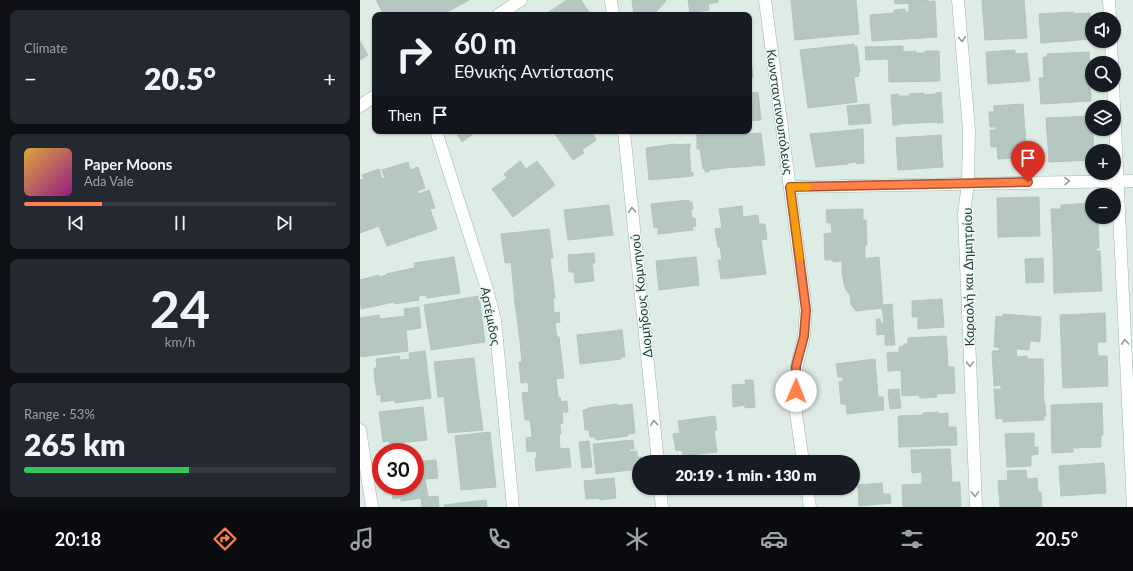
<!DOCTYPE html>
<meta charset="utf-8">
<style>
:root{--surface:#171b24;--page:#242831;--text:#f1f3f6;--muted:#9ea1a6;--line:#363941;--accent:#ff8049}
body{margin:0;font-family:Lato,sans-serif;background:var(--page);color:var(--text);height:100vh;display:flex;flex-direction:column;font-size:15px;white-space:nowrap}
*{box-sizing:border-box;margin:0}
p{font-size:13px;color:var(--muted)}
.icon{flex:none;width:22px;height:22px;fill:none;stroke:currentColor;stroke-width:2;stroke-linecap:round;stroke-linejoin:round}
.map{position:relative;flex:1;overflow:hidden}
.details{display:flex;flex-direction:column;gap:10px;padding:10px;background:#0d0f14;width:360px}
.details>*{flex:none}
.guide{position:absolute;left:12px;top:12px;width:380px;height:122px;border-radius:8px;box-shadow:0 1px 3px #0004;background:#171b24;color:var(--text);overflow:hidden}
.tools{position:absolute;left:725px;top:12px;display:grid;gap:8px}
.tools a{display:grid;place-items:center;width:36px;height:36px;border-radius:50%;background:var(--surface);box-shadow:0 1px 3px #0004;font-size:20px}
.speed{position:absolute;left:12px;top:443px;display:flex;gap:8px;font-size:20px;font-weight:700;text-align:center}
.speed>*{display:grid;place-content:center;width:52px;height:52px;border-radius:50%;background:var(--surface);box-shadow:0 1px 3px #0004;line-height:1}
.speed .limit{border:6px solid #d22;background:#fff;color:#111}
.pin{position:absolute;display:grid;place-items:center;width:34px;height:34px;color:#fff;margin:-41px -17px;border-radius:50% 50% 50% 0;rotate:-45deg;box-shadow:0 0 4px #0007}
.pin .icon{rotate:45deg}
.me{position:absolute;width:44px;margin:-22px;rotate:1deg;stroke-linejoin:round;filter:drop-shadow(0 0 3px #0008)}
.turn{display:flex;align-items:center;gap:14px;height:84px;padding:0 16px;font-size:18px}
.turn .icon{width:52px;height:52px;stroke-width:2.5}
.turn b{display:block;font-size:28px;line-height:34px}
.then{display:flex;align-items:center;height:38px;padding:0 16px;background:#0003;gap:8px;font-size:15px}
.big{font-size:30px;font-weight:800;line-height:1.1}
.details .tile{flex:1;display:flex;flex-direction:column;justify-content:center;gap:6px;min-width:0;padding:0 14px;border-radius:8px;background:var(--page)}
.details .dial{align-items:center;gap:0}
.dial b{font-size:52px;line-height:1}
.song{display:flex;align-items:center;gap:12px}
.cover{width:48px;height:48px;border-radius:6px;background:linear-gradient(135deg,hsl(40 70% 55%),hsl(310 70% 35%))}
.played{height:4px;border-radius:2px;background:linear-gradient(90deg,var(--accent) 25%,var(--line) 25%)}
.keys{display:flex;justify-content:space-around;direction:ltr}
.heat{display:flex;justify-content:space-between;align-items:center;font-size:22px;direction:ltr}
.charge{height:6px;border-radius:3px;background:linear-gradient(90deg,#34c759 53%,var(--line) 0)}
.trip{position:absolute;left:272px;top:455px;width:228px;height:40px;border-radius:20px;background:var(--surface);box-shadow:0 1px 3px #0004;font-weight:800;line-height:40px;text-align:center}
.dock{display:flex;height:64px;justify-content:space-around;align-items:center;background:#090b0e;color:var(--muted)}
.dock .icon{width:28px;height:28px}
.dock .selected{color:var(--accent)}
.dock b{font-size:18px;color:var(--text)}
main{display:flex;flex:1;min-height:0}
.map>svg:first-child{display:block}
</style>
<main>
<section class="details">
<div class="tile"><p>Climate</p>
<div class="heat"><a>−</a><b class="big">20.5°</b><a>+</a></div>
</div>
<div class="tile">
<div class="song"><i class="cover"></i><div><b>Paper Moons</b><p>Ada Vale</p></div></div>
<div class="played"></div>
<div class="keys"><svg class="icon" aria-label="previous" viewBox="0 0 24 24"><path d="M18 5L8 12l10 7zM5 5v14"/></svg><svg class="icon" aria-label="pause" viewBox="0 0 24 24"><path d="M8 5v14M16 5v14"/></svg><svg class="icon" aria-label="next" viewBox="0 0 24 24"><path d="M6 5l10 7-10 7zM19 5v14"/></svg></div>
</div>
<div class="tile dial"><b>24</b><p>km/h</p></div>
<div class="tile"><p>Range · 53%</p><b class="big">265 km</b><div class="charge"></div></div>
</section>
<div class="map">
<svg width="773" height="507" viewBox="0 0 773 507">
<rect width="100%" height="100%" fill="#deece6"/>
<g fill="#b4c7c0" stroke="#b0c6be">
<path d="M 16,0 L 109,0 L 82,15 L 71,15 L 69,11 L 61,15 L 28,15 L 26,11 L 23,13 Z"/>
<path d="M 207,0 L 221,0 L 231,15 L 184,15 Z"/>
<path d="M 272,0 L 306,0 L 306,1 L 295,13 L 274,15 Z"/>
<path d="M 328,0 L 358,0 L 358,2 L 348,4 L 349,10 L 330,13 Z"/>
<path d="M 431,0 L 496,0 L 499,34 L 435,40 Z"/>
<path d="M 534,0 L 568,0 L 568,2 L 535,4 Z"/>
<path d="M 622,0 L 664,0 L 667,38 L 625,40 Z"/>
<path d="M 575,1 L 577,37 L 512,41 L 510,15 L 534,13 L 534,10 L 545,9 L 545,12 L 549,12 L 549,3 Z"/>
<path d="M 713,12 L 714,14 L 730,13 L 732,39 L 681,43 L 679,14 Z"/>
<path d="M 0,41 L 8,55 L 0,60 Z"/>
<path d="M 389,41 L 393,77 L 389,78 Z"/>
<path d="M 494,44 L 495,47 L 497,46 L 500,72 L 498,72 L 499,76 L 494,77 L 497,102 L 448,108 L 440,50 Z"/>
<path d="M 543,46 L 543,54 L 528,54 L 528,59 L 506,60 L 505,47 Z"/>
<path d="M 655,50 L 655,54 L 667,53 L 670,81 L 628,84 L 626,52 Z"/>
<path d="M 556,51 L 556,53 L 565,53 L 565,51 L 579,51 L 580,81 L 529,82 L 528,54 L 543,54 L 543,52 Z"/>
<path d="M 729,52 L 730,76 L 684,78 L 683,57 L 687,57 L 687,54 Z"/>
<path d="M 730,76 L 731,101 L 681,104 L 679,78 Z"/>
<path d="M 398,92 L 401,120 L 389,121 L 389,93 Z"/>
<path d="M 581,92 L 583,123 L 577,123 L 577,122 L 538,124 L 539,125 L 533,125 L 531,95 L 538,94 L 539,96 L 550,96 L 549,94 L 564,93 L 564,95 L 576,94 L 576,93 Z"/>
<path d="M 509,104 L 511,123 L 489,125 L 487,106 Z"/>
<path d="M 663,104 L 667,157 L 638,159 L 637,147 L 631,147 L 630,130 L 636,130 L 636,127 L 630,127 L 629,112 L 634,112 L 634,106 Z"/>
<path d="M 732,116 L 734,151 L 732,151 L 732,160 L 689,162 L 686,118 Z"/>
<path d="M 503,129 L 504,163 L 497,164 L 496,162 L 488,163 L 488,164 L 456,167 L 450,134 Z"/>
<path d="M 95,131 L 111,131 L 113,134 L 102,142 Z"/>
<path d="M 193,131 L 231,131 L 236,140 L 222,150 L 224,153 L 213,160 Z"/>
<path d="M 370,132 L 371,135 L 401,133 L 405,165 L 365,168 L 349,170 L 349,172 L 345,172 L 345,169 L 343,169 L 340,149 L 337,149 L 337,134 Z"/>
<path d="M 581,135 L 583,167 L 538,170 L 536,138 Z"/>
<path d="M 314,144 L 314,145 L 330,144 L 330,148 L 329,147 L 331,173 L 333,172 L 333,176 L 289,180 L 286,148 Z"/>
<path d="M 160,161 L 166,169 L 177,161 L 195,185 L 153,217 L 132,189 L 147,178 L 144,174 Z"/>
<path d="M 48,162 L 50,170 L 58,167 L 65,188 L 57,191 L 59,194 L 69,190 L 75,208 L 70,209 L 77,229 L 27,246 L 19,226 L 0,233 L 0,180 L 4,179 L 2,175 L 19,169 L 22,179 L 25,178 L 22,170 Z"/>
<path d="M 679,197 L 680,236 L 638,237 L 637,198 Z"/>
<path d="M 329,200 L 329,202 L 332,202 L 333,209 L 331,209 L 332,218 L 335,218 L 336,226 L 332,227 L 333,230 L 298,234 L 298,227 L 294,228 L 291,204 Z"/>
<path d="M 732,203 L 732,217 L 738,217 L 739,248 L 693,250 L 691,209 L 701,209 L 701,205 Z"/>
<path d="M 249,205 L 253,235 L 208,240 L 204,210 Z"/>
<path d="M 382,206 L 383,217 L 398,215 L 399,224 L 405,224 L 407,239 L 401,240 L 406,274 L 361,279 L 358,260 L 362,260 L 360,247 L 358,247 L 355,229 L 362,228 L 359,209 Z"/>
<path d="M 503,209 L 503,220 L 506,220 L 507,245 L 505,245 L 505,259 L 473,262 L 473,260 L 465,260 L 464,234 L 472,233 L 471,223 L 467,223 L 466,210 Z"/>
<path d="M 189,229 L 193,258 L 145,263 L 141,234 Z"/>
<path d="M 736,248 L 736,251 L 740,251 L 742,291 L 694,293 L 693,250 Z"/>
<path d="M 234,253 L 235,263 L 232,263 L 234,281 L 215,283 L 214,272 L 209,272 L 208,255 Z"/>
<path d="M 94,257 L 100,293 L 67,298 L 66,295 L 59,296 L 54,263 Z"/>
<path d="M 336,257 L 339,285 L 299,290 L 296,261 Z"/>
<path d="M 519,257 L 523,308 L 496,311 L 491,305 L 490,295 L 486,290 L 484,284 L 482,272 L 482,261 Z"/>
<path d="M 190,258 L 195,298 L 155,303 L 151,262 Z"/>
<path d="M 683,258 L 684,282 L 666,283 L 665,259 Z"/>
<path d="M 54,268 L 59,300 L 35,304 L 34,302 L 1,309 L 0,280 L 19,275 L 19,277 L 27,275 L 26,274 Z"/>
<path d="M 119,296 L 125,342 L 71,350 L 64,305 Z"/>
<path d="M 193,299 L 194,313 L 199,312 L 200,322 L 195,323 L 197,337 L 160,341 L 155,303 Z"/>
<path d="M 582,299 L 584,327 L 558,329 L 558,317 L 552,317 L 552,301 Z"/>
<path d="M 532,304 L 534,334 L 525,334 L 522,305 Z"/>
<path d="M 59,307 L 61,328 L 46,330 L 48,351 L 1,357 L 0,347 L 0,318 L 19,315 L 20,319 L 45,316 L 44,309 Z"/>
<path d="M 745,313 L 746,342 L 737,342 L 738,356 L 747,356 L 748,386 L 703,388 L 700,315 Z"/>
<path d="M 643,314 L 681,317 L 680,342 L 670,341 L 669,350 L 634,347 L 636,316 L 643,317 Z"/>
<path d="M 516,319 L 520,319 L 521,324 L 524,323 L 525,334 L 517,335 Z"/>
<path d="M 262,330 L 265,357 L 260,357 L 261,359 L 220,364 L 217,335 Z"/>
<path d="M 525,334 L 534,334 L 535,345 L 525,345 Z"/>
<path d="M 586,336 L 587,349 L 539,352 L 539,347 L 544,346 L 544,344 L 548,344 L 548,338 Z"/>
<path d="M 199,337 L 204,378 L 161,383 L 159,362 L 162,362 L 160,341 Z"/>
<path d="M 639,348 L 656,349 L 657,357 L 667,356 L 667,359 L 683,359 L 684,385 L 641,387 L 641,385 L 634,386 L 632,351 L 639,351 Z"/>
<path d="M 587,349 L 588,367 L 528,371 L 527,353 Z"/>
<path d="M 65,351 L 68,374 L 15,381 L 14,368 L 17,368 L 16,359 L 39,356 L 40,360 L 50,359 L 49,353 Z"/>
<path d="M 114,358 L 118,393 L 78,397 L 74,362 Z"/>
<path d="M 515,359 L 518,397 L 523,397 L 524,410 L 487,414 L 486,404 L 481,404 L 479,382 L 483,382 L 483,377 L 478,377 L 476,364 Z"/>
<path d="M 588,367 L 594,367 L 595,393 L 576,394 L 577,397 L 560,398 L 559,395 L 542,396 L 541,370 Z"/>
<path d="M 68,374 L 71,398 L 35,403 L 35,400 L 21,402 L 21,395 L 17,395 L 15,381 Z"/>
<path d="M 196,379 L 198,398 L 200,397 L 201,402 L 207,401 L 208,412 L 202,412 L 203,423 L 171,427 L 170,420 L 165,420 L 162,393 L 169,392 L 168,382 Z"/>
<path d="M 385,380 L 393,380 L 395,407 L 385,408 L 385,405 L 373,407 L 372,385 L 386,384 Z"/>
<path d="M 683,384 L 684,403 L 685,403 L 686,416 L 684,416 L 684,420 L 643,422 L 643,418 L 636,419 L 634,389 L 641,389 L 641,387 Z"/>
<path d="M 539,389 L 541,408 L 530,409 L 528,390 Z"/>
<path d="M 118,393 L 123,430 L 88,433 L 84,396 Z"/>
<path d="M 742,403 L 743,435 L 741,435 L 741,447 L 713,448 L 713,452 L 692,453 L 691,405 Z"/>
<path d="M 257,404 L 257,406 L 272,404 L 275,433 L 268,434 L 268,436 L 236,440 L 235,437 L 230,437 L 229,430 L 225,430 L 223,410 L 228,409 L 228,408 Z"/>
<path d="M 63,407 L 67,440 L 30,444 L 29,441 L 23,442 L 19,412 Z"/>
<path d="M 578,412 L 578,414 L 588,413 L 588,427 L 596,427 L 597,445 L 539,447 L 538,416 L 564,415 L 563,413 Z"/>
<path d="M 355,416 L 357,430 L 354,430 L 357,452 L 323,456 L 322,450 L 316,451 L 313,434 L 320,433 L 318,421 Z"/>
<path d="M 200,424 L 201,434 L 199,434 L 200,449 L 209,448 L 211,467 L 176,471 L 175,458 L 177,458 L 176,451 L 167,452 L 166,438 L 172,437 L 171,427 Z"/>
<path d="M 130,432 L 136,487 L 101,490 L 95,436 Z"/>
<path d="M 674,433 L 674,447 L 678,447 L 678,454 L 671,455 L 671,466 L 647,467 L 645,434 Z"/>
<path d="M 273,440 L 274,449 L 270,449 L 270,452 L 277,451 L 277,457 L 281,457 L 282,462 L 279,462 L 279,469 L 236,474 L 233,444 Z"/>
<path d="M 229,441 L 232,467 L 222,468 L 219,442 Z"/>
<path d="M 590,449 L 592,483 L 562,484 L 562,472 L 552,473 L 551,450 Z"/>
<path d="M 76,460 L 78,478 L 65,479 L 68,497 L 41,501 L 41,498 L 33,499 L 31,486 L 55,486 L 55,462 Z"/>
<path d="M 744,463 L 746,493 L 701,496 L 699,466 Z"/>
<path d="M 666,470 L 667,479 L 677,478 L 678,492 L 681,492 L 682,507 L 640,507 L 638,481 L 648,480 L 647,471 Z"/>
<path d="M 254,478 L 256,498 L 240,500 L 239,498 L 226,499 L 224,481 Z"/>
<path d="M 600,482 L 601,507 L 543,507 L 542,485 Z"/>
<path d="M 522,483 L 523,494 L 530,494 L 531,503 L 499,506 L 498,485 Z"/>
<path d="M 78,496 L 79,507 L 62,507 L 61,498 Z"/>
<path d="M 126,500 L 127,507 L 84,507 L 84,505 Z"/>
</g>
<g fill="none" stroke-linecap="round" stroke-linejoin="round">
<g stroke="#a1b4ae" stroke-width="13">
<g id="street">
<path d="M 251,0 L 253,15"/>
<path d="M 405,0 L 446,310 L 444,336 L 437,366 L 435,380 L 436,413 L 443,462"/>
<path d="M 598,0 L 609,130 L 608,183 L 604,214 L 616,507"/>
<path d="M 749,0 L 750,19"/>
<path d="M 751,41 L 752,63"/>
<path d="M 753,85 L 773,507"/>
<path d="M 76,131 L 127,289 L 135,320 L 153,507"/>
<path d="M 264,131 L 298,462"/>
<path d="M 430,187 L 773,181"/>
<path d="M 0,430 L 12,507"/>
<path d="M 300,488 L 302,507"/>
<path d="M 447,488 L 450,507"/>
</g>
</g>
<g stroke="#9cb8b0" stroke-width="13">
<g id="secondary">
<path d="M 138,15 L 161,0"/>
<path d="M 0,106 L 15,96"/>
</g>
</g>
<use href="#street" stroke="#fff" stroke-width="12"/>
<use href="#secondary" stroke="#fff" stroke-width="12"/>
</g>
<defs><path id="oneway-chevron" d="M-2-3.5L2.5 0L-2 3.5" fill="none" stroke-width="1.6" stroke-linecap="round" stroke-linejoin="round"/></defs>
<g stroke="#8e9e9a">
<use href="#oneway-chevron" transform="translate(602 39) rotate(85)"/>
<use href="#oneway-chevron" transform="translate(707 181) rotate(-1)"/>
<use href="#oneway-chevron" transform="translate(272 210) rotate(-96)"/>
<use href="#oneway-chevron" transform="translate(765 342) rotate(-93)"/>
<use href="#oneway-chevron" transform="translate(610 364) rotate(88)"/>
<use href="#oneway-chevron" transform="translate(294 423) rotate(-96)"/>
<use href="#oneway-chevron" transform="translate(615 494) rotate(88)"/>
</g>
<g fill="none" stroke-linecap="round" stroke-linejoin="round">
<g stroke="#a6532f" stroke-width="10">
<path id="route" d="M 436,391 L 436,366 L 444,336 L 446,310 L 430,187 L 668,182"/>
</g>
<use href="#route" stroke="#ff8049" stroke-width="7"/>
<path stroke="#f59e0b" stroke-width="7" d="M 440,258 L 430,187 L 448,187"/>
</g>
<g text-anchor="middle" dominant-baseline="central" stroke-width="3" stroke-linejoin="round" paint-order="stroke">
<g font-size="13" fill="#1e3d36" stroke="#eff8f4">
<text transform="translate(420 112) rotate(82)">Κωνσταντινουπόλεως</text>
<text transform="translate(608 277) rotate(-91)">Καραολή και Δημητρίου</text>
<text transform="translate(281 296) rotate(-96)">Διομήδους Κομνηνού</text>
<text transform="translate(131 316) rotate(79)">Αρτέμιδος</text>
</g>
</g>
</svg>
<div class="tools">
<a><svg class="icon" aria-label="sound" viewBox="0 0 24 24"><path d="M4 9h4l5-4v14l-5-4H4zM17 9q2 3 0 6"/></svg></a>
<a><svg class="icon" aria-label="search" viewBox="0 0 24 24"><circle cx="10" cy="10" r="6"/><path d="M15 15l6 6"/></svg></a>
<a><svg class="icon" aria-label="layers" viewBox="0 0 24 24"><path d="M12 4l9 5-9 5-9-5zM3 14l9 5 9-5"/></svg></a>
<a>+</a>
<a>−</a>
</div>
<div class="speed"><div class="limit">30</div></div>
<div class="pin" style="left:668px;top:182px;background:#d93025"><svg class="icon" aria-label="arrive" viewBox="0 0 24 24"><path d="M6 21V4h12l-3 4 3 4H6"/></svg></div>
<svg class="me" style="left:436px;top:391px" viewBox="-20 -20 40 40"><circle r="19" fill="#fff"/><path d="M0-13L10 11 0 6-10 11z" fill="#ff8049"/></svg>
<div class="trip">20:19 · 1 min · 130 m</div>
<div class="guide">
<div class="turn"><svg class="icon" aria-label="right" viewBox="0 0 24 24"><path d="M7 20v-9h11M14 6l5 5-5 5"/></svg><div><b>60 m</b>Εθνικής Αντίστασης</div></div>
<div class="then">Then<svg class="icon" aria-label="arrive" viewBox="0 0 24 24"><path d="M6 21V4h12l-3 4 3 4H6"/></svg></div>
</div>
</div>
</main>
<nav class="dock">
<b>20:18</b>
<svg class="icon selected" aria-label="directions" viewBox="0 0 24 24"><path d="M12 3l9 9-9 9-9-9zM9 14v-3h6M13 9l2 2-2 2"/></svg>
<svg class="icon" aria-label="music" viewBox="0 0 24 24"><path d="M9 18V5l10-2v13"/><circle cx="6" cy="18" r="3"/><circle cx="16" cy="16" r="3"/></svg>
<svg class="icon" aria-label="phone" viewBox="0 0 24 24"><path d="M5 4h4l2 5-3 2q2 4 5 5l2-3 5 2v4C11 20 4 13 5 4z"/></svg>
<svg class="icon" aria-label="climate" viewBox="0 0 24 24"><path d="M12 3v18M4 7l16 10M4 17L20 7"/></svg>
<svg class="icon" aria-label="car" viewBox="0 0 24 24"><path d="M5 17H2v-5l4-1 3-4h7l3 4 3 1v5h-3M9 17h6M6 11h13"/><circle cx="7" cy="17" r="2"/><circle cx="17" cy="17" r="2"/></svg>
<svg class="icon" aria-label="filters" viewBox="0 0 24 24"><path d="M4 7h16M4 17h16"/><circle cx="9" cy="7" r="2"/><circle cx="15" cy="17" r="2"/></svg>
<b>20.5°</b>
</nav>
